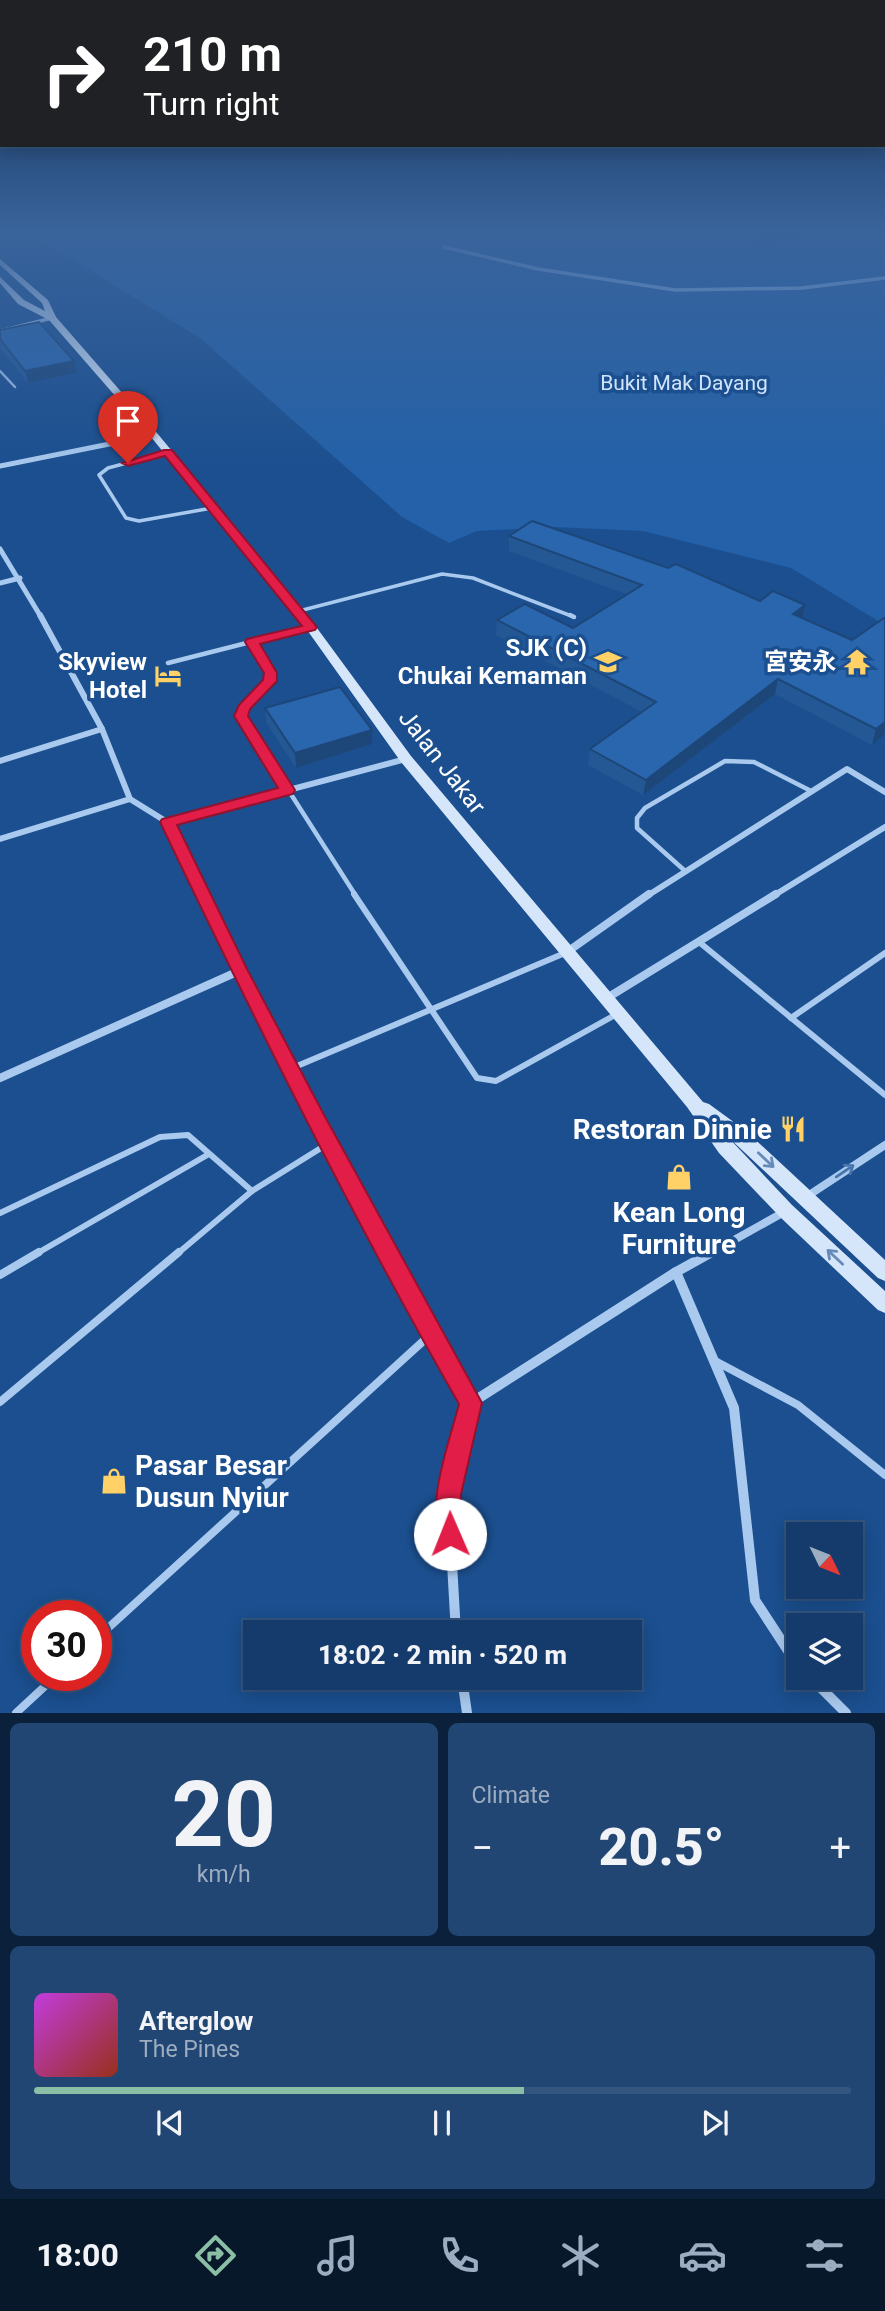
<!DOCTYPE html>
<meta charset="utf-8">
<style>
:root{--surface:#143b6b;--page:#214673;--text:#f1f3f6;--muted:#9dadc1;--line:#33557e;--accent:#8abfa5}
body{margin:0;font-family:Roboto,"Noto Sans SC",sans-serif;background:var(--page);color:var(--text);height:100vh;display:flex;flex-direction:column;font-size:26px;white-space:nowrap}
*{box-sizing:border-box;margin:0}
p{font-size:23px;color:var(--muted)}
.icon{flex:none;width:38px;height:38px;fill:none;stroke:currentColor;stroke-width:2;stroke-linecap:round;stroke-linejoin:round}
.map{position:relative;height:1713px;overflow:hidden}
.panel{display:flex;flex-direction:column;gap:10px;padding:10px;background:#0b203b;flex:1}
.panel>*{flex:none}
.banner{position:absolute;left:0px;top:0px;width:886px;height:147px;box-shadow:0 4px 18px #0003,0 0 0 2px var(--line);background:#202124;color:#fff;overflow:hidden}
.needle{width:46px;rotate:133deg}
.fabs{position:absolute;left:786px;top:1522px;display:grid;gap:14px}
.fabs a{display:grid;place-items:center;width:77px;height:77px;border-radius:0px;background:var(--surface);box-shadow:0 4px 18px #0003,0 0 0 2px var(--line);font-size:35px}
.speed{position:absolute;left:21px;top:1600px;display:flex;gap:14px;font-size:35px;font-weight:700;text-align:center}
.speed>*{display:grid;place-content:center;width:91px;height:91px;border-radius:50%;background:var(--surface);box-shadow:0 4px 18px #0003,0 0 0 2px var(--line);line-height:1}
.speed .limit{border:10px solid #d22;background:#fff;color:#111}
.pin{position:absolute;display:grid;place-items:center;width:60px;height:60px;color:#fff;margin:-72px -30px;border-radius:50% 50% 50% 0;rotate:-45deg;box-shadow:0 0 7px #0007}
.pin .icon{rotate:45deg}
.me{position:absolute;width:77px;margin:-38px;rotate:359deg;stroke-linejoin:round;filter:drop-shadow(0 0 5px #0008)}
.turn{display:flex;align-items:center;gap:24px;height:147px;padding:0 28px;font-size:32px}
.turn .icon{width:91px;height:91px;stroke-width:2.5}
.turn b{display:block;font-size:49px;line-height:60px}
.big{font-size:52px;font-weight:800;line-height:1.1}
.panel .widget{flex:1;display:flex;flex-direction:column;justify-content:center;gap:10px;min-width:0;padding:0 24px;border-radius:10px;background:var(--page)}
.panel .dial{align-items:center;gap:0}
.dial b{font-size:91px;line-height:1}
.song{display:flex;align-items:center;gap:21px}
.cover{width:84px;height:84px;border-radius:10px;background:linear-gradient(135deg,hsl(290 70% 55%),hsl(10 70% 35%))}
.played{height:7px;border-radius:4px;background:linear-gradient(90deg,var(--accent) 60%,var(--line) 60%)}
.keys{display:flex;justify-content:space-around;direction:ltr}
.heat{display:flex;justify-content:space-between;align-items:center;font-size:38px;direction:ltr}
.panel .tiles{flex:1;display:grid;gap:10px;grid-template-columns:1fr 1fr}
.widget:last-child{grid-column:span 2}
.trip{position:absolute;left:243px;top:1620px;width:399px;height:70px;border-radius:0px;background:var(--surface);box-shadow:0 4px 18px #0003,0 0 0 2px var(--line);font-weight:800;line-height:70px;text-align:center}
.menu{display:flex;height:112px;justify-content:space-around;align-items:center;background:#08182b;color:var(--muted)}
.menu .icon{width:49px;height:49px}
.menu .current{color:var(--accent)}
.menu b{font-size:32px;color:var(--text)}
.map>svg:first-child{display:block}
</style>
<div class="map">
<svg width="885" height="1713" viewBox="0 0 885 1713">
<rect width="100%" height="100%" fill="#1b4f8f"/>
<path fill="#2461a8" d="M 0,229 L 754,229 L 753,245 L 885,230 L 885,617 L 878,621 L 791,568 L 643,531 L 554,527 L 477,531 L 449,543 L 402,517 L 200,338 L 34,236 L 2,241 Z"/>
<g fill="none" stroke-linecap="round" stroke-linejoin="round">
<path stroke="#9cc4f0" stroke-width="3.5" d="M 444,247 L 538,269 L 675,290 L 802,288 L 885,278"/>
<path stroke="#a9c9ee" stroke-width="2.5" d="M 0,371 L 15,387"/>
<g stroke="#a9c9ee" stroke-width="3.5">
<path d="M 168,452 L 108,468 L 99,475 L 126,518 L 139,521 L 212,508"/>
<path d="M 299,611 L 442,574 L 473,578 L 574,617"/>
</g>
<g stroke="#a9c9ee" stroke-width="4.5">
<path d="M 570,615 L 574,617"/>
<path d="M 252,642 L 270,673 L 270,681 L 244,708 L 241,716 L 356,896"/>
<path d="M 168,663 L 310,627"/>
<path d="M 684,870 L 637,828 L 637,818 L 645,808 L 725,761 L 754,762 L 811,791"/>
</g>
<g stroke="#a9c9ee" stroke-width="6">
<path d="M 354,894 L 477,1078 L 496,1081 L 617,1014"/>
<path d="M 699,942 L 885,1095"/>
<path d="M 791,1018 L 885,953"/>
<path d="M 290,1069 L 565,953"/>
<path d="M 0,1213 L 160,1137 L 188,1135 L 252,1191"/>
<path d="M 36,1254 L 209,1154"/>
<path d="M 177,1254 L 252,1191 L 329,1143"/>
</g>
<g stroke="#a9c9ee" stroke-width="8">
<path d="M 0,1275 L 39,1252"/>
<path d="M 717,1362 L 798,1405 L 885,1475"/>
<path d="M 0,1402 L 179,1252"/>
<path d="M 96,1639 L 431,1334"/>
<path d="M 16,1713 L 57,1675"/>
</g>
<path stroke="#a9c9ee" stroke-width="3.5" d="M 0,331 L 52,318"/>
<g stroke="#a9c9ee" stroke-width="5">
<path d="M 0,466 L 154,435"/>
<path d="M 0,549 L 41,617"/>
<path d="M 0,583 L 20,578"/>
</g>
<g stroke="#a9c9ee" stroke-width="6">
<path d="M 40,615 L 102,729 L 130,799 L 167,822 L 203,896"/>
<path d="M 0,761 L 102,729"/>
<path d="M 167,822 L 406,759"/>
<path d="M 0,839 L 130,799"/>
<path d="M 647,896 L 847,769 L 885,792"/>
<path d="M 773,896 L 885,827"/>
</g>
<g stroke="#a9c9ee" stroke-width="8">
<path d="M 202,894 L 239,971 L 388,1254"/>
<path d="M 567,952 L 649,894"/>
<path d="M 607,998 L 776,894"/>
<path d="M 0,1078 L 239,971"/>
<path d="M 806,1197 L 885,1145"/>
<path d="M 709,1254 L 786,1211"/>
</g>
<g stroke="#a9c9ee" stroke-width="10">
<path d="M 387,1252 L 471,1403"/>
<path d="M 676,1272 L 734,1408 L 755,1600 L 798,1666"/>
<path d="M 456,1633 L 448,1494 L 471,1403 L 676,1272 L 712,1252"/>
<path d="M 462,1678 L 467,1713"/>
<path d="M 811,1678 L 846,1713"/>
</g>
<path fill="#d6e6fa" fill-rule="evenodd" d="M 0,259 L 48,300 L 56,317 L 157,433 L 303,609 L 411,756 L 703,1102 L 709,1104 L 746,1131 L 885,1260 L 885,1281 L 878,1278 L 726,1135 L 792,1205 L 885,1291 L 885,1313 L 878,1310 L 780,1217 L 719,1153 L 687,1107 L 401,762 L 295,613 L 151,437 L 49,320 L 18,304 L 0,283 L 0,277 L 24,300 L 45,311 L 42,303 L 0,265 Z"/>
</g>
<g fill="#245895">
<path d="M 0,330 L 76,373 L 28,383 L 0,348 Z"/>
<path d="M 509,536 L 760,601 L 805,605 L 802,618 L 885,734 L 872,745 L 775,694 L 643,795 L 588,765 L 590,749 L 642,712 L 496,635 L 497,620 L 573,628 L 626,594 L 509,551 Z"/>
<path d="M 265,708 L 372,744 L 296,768 L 266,722 Z"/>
</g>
<g fill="#1d4779">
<path d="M 74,361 L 76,373 L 28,383 L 25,371 Z"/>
<path d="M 805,605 L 802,620 L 793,614 Z"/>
<path d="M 778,679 L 775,694 L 643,795 L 646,780 Z"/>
<path d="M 885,722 L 885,734 L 872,745 L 876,729 Z"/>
<path d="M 372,730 L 372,744 L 296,768 L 295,753 Z"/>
</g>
<g fill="#2a66ad" stroke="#1d4779" stroke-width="2">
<path d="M 39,322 L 74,361 L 25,371 L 0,339 L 0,330 Z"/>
<path d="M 532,521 L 668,568 L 676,564 L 760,601 L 773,591 L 805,605 L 793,614 L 852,640 L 884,618 L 885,619 L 885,722 L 876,729 L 778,679 L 646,780 L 590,749 L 656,702 L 497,620 L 525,604 L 573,628 L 642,585 L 509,536 Z"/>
<path d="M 340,687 L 372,730 L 295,753 L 265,708 Z"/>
</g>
<defs><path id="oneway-shaft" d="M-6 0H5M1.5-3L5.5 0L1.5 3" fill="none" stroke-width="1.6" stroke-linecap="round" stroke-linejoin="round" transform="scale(1.75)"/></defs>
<g stroke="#668bba">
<use href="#oneway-shaft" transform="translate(766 1160) rotate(43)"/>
<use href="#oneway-shaft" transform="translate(835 1257) rotate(-137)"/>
</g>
<use stroke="#4674ac" href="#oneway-shaft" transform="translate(845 1171) rotate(-34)"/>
<linearGradient id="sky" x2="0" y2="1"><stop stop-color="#0f2b4f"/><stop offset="0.49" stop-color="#39639b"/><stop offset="1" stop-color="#39639b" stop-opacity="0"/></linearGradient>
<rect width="885" height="469" fill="url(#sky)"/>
<path fill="#e11d48" stroke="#92132f" stroke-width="2" d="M 164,450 L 172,450 L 317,627 L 315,630 L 260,644 L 277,673 L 277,681 L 250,709 L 248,716 L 295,790 L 293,794 L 177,825 L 248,971 L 323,1113 L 482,1403 L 461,1494 L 462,1534 L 458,1543 L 450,1547 L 441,1543 C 425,1505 449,1443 459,1404 C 351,1215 254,1019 160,822 L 162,819 L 278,788 L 234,716 L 239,705 L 263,680 L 264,673 L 245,642 L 247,639 L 302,626 L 165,456 L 128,466 L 122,463 Z"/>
<defs>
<g id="school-bare" transform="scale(2.1)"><path d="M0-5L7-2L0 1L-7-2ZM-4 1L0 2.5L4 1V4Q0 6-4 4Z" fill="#ffd166" stroke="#1b4f8f" stroke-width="2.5" paint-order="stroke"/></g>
<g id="temple-bare" transform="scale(2.1)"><path d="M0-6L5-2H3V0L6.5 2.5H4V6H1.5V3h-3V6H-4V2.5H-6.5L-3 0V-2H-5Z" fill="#ffd166" stroke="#1b4f8f" stroke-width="2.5" paint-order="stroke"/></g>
<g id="hotel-bare" transform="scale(2.1)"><path d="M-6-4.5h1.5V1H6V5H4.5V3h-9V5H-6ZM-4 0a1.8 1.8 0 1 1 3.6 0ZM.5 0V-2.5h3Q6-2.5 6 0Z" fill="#ffd166" stroke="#1b4f8f" stroke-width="2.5" paint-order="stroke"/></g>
<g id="restaurant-bare" transform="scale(2.1)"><path d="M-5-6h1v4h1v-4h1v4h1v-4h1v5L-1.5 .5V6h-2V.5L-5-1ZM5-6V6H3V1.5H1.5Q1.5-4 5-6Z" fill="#ffd166" stroke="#1b4f8f" stroke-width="2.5" paint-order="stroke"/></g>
<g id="shop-bare" transform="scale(2.1)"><path d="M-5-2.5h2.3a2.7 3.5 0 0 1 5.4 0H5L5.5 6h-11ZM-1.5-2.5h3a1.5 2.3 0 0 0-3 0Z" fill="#ffd166" stroke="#1b4f8f" stroke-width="2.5" paint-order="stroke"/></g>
</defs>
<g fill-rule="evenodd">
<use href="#school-bare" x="608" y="662"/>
<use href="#temple-bare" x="857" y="662"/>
<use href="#hotel-bare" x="168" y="676"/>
<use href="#restaurant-bare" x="793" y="1129"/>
<use href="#shop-bare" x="679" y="1177"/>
<use href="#shop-bare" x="114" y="1481"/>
</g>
<g text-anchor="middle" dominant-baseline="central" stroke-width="7" stroke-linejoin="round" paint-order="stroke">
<g font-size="21" fill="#cfe3fa" stroke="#1b4f8f">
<text x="684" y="383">Bukit Mak Dayang</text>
</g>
<g font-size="24" font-weight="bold" fill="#fff" stroke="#1b4f8f" text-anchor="end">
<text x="587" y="648">SJK (C)<tspan x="587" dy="28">Chukai Kemaman</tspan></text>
<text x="147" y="662">Skyview<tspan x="147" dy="28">Hotel</tspan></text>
<text x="836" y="662">宮安永</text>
</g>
<g font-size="24" fill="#fff" stroke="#1b4f8f">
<text transform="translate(442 762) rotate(52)">Jalan Jakar</text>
</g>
<g font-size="28" font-weight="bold" fill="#fff" stroke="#1b4f8f" text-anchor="end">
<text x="772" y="1129">Restoran Dinnie</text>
<text x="679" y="1212" text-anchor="middle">Kean Long<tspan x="679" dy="32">Furniture</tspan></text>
<text x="135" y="1465" text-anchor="start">Pasar Besar<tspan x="135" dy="32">Dusun Nyiur</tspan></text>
</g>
</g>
</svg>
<div class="fabs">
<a><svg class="needle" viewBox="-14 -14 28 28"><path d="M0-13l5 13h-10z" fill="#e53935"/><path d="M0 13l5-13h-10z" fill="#9dadc1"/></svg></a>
<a><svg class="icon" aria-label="layers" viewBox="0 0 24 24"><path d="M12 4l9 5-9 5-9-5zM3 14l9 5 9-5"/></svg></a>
</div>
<div class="speed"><div class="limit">30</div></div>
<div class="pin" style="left:128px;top:463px;background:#d93025"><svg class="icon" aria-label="arrive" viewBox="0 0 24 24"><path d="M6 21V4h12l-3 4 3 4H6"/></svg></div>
<svg class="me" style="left:450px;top:1534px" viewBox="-20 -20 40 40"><circle r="19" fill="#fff"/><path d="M0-13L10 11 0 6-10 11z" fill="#e11d48"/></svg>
<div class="trip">18:02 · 2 min · 520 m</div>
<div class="banner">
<div class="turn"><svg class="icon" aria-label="right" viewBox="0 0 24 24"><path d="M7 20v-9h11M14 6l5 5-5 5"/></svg><div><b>210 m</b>Turn right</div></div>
</div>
</div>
<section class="panel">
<div class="tiles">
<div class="widget dial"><b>20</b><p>km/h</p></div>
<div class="widget"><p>Climate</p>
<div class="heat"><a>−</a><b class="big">20.5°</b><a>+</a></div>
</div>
<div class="widget">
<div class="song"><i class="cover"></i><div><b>Afterglow</b><p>The Pines</p></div></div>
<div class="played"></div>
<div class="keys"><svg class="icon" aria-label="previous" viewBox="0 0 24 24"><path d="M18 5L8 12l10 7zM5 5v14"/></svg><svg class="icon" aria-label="pause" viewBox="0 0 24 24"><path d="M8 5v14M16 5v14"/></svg><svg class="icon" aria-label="next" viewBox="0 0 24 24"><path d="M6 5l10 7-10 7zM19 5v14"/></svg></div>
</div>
</div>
</section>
<nav class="menu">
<b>18:00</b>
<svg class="icon current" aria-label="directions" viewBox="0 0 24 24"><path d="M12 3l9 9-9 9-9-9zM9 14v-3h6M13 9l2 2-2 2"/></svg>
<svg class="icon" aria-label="music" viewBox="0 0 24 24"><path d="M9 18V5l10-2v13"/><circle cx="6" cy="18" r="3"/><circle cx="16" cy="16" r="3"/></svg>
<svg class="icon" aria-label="phone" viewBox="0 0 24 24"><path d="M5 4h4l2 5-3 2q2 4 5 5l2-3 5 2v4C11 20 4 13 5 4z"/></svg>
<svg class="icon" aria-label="climate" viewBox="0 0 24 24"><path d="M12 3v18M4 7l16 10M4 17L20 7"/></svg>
<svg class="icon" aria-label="car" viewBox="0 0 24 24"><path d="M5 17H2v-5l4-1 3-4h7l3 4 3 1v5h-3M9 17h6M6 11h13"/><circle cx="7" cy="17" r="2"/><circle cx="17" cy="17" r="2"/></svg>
<svg class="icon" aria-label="filters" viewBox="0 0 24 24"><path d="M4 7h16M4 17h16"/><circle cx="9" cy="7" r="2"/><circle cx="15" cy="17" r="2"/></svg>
</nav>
